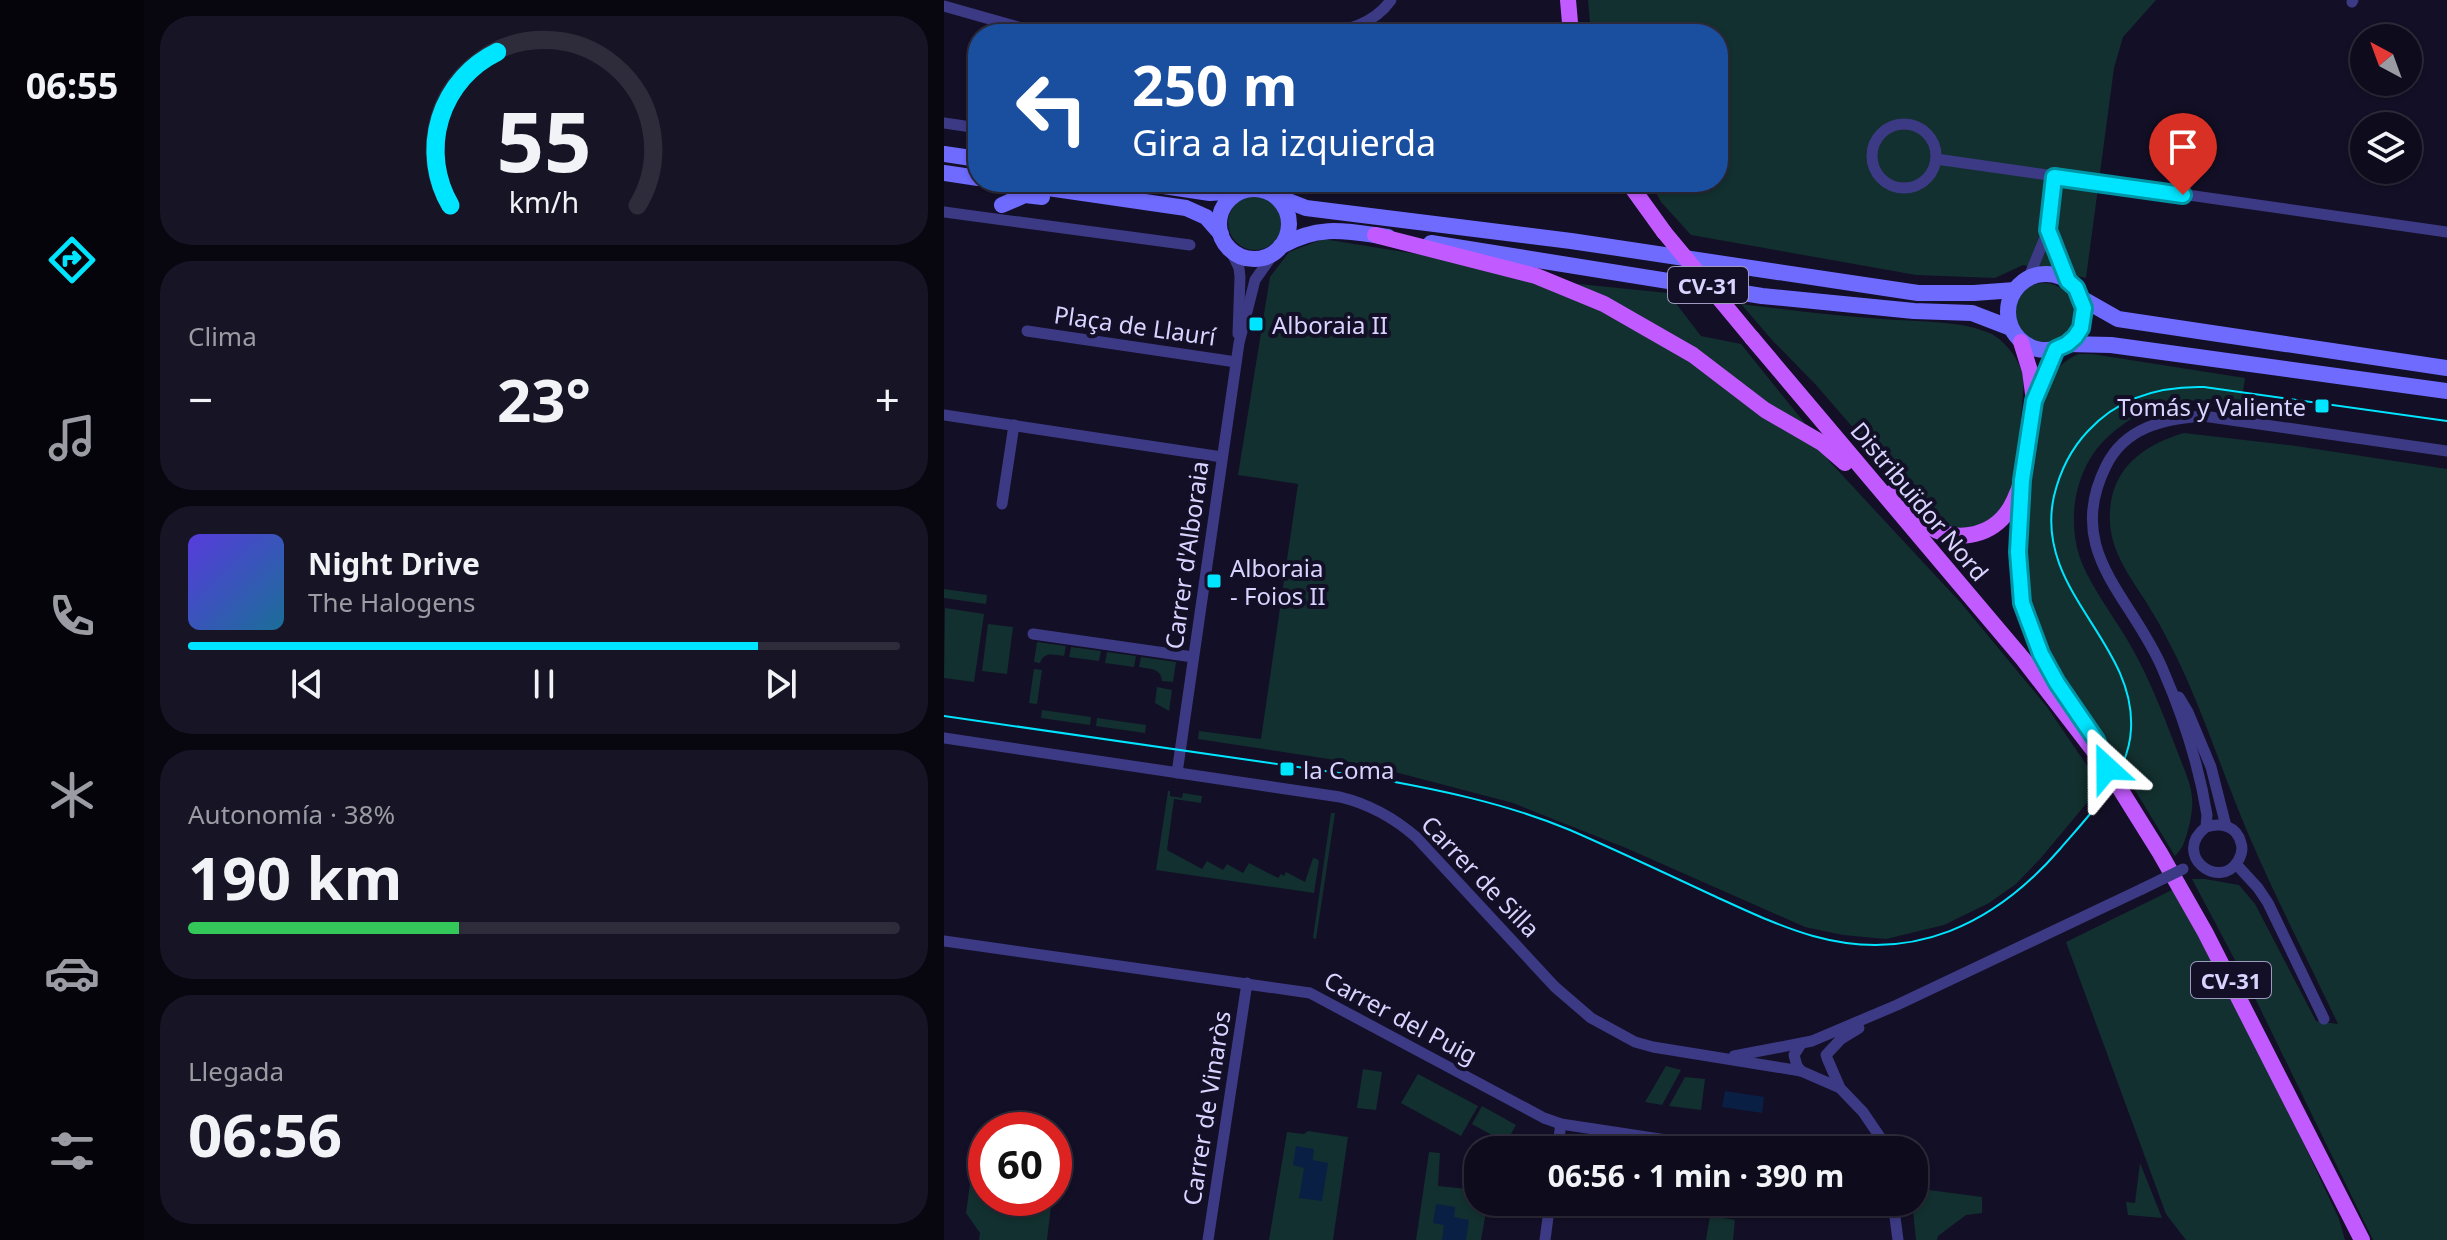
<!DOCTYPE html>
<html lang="es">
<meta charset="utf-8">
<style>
:root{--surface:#0e0b1c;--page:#171425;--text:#f1f3f6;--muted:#9b9ba3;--line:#2e2b3b;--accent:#00e5ff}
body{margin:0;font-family:"Noto Sans",sans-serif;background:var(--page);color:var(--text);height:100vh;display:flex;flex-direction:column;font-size:30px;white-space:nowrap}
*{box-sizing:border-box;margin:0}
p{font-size:26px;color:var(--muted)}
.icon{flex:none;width:44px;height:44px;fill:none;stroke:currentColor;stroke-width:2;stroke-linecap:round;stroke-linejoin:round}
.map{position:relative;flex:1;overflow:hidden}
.sheet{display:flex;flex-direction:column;gap:16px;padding:16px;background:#08060f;width:800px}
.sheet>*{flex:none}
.top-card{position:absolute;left:24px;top:24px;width:760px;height:168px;border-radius:32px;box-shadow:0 2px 6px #0004,0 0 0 2px var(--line);background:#1a4fa0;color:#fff;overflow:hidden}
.needle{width:52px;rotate:319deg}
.tools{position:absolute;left:1406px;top:24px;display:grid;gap:16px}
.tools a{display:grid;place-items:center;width:72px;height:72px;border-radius:50%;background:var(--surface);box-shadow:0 2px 6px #0004,0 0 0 2px var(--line);font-size:40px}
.speed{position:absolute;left:24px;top:1112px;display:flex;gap:16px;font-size:40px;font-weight:700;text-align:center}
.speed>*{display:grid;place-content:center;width:104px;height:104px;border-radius:50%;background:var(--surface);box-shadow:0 2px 6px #0004,0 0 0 2px var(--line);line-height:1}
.speed .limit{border:12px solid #d22;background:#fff;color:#111}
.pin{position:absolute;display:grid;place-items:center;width:68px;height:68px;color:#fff;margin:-82px -34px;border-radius:50% 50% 50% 0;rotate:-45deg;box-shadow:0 0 8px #0007}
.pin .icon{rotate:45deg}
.me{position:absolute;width:88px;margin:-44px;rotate:336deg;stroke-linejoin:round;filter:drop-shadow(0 0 6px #0008)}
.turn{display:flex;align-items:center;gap:28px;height:168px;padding:0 32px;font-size:36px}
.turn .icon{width:104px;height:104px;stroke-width:2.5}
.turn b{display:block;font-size:56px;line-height:68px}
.big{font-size:60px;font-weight:700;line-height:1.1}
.sheet .widget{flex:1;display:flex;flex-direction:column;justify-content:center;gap:12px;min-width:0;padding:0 28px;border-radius:32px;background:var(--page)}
.sheet .dial{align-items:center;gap:0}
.dial svg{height:208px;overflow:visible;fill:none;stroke:var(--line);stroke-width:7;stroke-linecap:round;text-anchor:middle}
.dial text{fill:var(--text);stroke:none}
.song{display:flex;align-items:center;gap:24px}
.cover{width:96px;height:96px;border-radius:12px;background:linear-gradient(135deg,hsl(250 70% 55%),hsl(200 70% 35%))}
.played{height:8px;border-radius:4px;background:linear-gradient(90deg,var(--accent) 80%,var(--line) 80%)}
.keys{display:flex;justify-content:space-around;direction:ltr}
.heat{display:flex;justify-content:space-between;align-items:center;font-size:44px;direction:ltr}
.charge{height:12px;border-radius:6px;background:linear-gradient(90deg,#34c759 38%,var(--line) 0)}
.trip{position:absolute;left:520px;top:1136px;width:464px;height:80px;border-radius:32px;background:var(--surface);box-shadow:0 2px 6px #0004,0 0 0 2px var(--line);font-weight:700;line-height:80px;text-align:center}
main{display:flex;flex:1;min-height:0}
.dock{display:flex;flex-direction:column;width:144px;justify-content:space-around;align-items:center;background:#06040b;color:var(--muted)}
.dock .icon{width:56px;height:56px}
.dock .selected{color:var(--accent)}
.dock b{font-size:36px;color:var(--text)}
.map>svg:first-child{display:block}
</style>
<main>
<nav class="dock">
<b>06:55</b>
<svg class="icon selected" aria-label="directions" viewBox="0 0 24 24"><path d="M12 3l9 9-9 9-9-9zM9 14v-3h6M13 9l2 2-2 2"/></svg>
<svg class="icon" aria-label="music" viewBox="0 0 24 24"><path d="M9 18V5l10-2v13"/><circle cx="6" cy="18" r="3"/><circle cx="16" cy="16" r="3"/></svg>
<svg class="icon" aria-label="phone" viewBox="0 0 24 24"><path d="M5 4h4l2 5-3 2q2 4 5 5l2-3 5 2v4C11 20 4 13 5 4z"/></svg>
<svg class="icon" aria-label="climate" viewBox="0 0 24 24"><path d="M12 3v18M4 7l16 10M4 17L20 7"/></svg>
<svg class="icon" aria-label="car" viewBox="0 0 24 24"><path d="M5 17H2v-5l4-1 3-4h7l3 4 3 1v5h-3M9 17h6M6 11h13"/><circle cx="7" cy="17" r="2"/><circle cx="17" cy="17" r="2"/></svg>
<svg class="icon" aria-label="filters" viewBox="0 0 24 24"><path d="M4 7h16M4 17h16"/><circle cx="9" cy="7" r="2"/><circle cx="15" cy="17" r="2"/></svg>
</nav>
<section class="sheet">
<div class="widget dial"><svg viewBox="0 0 100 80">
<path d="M14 69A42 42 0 1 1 86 69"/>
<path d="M14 69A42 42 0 0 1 32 10" stroke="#00e5ff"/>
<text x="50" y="56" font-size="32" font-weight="700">55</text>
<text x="50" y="72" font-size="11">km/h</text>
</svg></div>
<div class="widget"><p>Clima</p>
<div class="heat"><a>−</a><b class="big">23°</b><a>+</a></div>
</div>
<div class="widget">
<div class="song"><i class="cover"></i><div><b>Night Drive</b><p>The Halogens</p></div></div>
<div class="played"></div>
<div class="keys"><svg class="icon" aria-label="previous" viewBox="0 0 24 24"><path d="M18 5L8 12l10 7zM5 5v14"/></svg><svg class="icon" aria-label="pause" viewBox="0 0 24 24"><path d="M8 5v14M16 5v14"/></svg><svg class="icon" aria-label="next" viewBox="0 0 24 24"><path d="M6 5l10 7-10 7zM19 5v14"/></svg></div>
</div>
<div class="widget"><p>Autonomía · 38%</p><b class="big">190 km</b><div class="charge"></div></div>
<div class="widget"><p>Llegada</p><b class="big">06:56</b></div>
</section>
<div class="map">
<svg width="1503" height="1240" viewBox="0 0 1503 1240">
<rect width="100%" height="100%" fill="#130f26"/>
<g fill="#12302f">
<path d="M 644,0 L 1212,0 L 1179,37 L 1170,68 L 1142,278 L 1079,265 L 1051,278 L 972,275 L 747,235 L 717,202 L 706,182 L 774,182 L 774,34 L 647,34 Z"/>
<circle cx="311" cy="223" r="27"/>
<path d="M 379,239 L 504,259 L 585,279 L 724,293 L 757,336 L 797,344 L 859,421 L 886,462 L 1017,603 L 1103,707 L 1157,786 L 1096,859 L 1072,884 L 1045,903 L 1000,925 L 942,939 L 899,935 L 861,927 L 682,848 L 569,803 L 424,765 L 254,739 L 255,731 L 317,739 L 354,484 L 294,475 L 326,277 L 345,252 Z"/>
<circle cx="1100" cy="313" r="30"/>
<path d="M 797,304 C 845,310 892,316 939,319 C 973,322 1012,320 1043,332 C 1060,338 1077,361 1080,379 C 1078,406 1074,487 1061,507 C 1042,534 1017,533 990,521 L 872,385 L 829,341 Z"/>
<path d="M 1135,354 L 1148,354 L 1301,378 L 1297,404 C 1240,398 1211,397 1166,435 C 1132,464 1122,517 1136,558 C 1146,586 1173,621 1188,648 C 1206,680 1219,714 1232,748 C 1245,783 1254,793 1244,830 C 1241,841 1239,848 1231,856 L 1166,749 L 1105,658 L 1083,600 L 1079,547 L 1098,403 C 1105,380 1112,363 1135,354 Z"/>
<path d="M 1240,433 L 1352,446 L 1503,469 L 1503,1240 L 1429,1240 L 1310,996 L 1248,879 L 1261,879 L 1295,885 L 1311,904 L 1372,1021 L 1394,1024 C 1365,962 1333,901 1306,838 C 1280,778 1261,716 1233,658 C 1225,643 1218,628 1210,615 C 1193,585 1168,558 1166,523 C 1163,472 1196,446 1240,433 Z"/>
<path d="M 0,589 L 43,595 L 42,604 L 0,598 Z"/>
<path d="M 1,608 L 40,614 L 30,682 L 0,678 Z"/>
<path d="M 44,624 L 69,627 L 63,674 L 38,671 Z"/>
<path d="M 93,642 L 122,646 L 120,656 C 110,655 100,651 96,663 L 90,662 Z"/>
<path d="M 127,647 L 157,651 L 155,661 L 125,657 Z"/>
<path d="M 163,652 L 192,656 L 190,667 L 161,663 Z"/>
<path d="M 197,657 L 232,662 L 229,682 L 218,681 C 217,668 206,669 195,667 Z"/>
<path d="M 90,669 L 98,670 L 93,704 L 85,703 Z"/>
<path d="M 213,687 L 228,690 L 225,711 L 211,703 Z"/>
<path d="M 98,710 L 147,717 L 146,725 L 97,718 Z"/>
<path d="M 153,718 L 202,725 L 201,733 L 152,726 Z"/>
<path d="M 224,791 L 226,791 L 226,796 L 238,798 L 239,793 L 258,796 L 257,803 L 230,799 L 223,850 L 258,869 L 263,861 L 279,870 L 283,864 L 299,873 L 305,863 L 334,878 L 337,874 L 340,876 L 342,872 L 361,882 L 369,858 L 373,859 L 375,861 L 370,893 L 212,870 Z"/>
<path d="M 387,813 L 391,813 L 372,939 L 369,938 Z"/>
<path d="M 1228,890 C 1292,995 1343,1108 1395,1219 L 1401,1240 L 1242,1240 L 1222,1214 L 1122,942 Z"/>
<path d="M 722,1066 L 737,1070 L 718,1105 L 701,1102 Z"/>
<path d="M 419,1069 L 438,1072 L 432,1110 L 413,1108 Z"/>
<path d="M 474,1074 L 534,1106 L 517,1136 L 457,1103 Z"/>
<path d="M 741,1077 L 761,1079 L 757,1110 L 725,1106 Z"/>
<path d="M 538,1106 L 572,1125 L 562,1143 L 528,1124 Z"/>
<path d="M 364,1131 L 404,1137 L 389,1240 L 325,1240 L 343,1132 L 360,1134 Z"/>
<path d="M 485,1152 L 496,1153 L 494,1186 L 534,1190 L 534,1202 L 576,1202 L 575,1210 L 543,1206 L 537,1240 L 472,1240 Z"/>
<path d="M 30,1155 L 42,1157 L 42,1198 L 108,1198 L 103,1240 L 35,1240 L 36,1233 L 22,1213 Z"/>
<path d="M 1196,1163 L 1218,1218 L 1184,1215 L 1182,1202 L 1191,1203 Z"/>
<path d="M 970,1188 L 1038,1197 L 1038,1213 L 1022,1215 L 994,1236 L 993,1240 L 972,1240 L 968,1202 L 970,1202 Z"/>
<path d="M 766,1216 L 791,1220 L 789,1240 L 762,1240 Z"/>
</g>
<g fill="#0a1f44">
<path d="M 781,1091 L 820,1097 L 818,1113 L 778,1107 Z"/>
<path d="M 352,1146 L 370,1149 L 369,1160 L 384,1163 L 378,1201 L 355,1198 L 360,1168 L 349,1165 Z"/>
<path d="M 492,1204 L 511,1207 L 510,1217 L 525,1220 L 522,1240 L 498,1240 L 500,1225 L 489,1223 Z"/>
</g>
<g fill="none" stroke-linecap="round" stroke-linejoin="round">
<g stroke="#3d3a85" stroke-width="11">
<path d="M 1408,2 L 1409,0"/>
<path d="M 0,6 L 99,34"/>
<path d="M 375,34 C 403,31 430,24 447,0"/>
<path d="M 0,123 L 34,128"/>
<circle cx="960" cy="156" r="32"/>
<path d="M 992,159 L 1503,232"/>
<path d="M 0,212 L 246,245"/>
<path d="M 1104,230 L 1124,281"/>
<path d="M 286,249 L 295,268 L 296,277 L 294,334"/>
<path d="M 1084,279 L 1104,230 L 1110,177"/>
<path d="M 83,331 L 292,362"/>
<path d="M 0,415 L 278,457"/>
<path d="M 58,504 L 70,425"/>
<path d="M 89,634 L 249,657"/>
<path d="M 1235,697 L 1244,712 L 1267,767 L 1282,826"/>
<path d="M 0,738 L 396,797 C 425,804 449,817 472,837 L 611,987 L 647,1018 L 691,1042 L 709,1047 L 857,1071 L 896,1088"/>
<path d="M 233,773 L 295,343 L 311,280 L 330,253"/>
<path d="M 1262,827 C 1277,822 1293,826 1297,843 C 1299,849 1297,856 1294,861 C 1275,892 1227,854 1262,827 L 1263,815 C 1255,766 1239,716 1219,670 C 1188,596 1119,552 1162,466 C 1181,427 1220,419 1259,416 L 1503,451"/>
<path d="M 1292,864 L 1314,888 L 1324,903 L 1380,1019"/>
<path d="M 0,941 L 366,993 L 600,1118 L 617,1124 L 788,1150"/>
<path d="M 882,1055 L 897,1039 L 915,1028"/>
<path d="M 790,1056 L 868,1041 L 953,1005 L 1198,889"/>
<path d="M 883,1058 L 896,1088 L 919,1112 L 936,1137 L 939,1150"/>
<path d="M 857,1071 L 853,1066 L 850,1055 L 857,1044"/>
<path d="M 613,1150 L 617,1124"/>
<path d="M 949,1202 L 954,1240"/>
<path d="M 264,1240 L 303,983"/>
<path d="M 601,1240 L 606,1202"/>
</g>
<g stroke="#6f6bff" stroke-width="16">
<path d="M 0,154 L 34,159"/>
<path d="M 0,173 L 34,178"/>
<path d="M 62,182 L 242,208 L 262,217 L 277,234"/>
<path d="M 193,182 L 266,193 L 295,191"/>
<circle cx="310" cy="224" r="35"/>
<path d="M 334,197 L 362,208 L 627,241 L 974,293 L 1030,293 L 1071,290"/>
<path d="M 58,205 L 81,195 L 98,197"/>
<path d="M 487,243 L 818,296 L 970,311 L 1028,313 L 1067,328"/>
<path d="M 337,246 C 376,224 402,231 444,237"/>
<circle cx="1102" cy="312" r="38"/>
<path d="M 1137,298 L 1174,319 L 1503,368"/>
<path d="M 1123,344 L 1167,345 L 1503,391"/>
</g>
<g stroke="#c25bff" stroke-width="16">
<path d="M 624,0 L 627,34"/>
<path d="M 684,182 L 720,232"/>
<path d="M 431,235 L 592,276 L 660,304 L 749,355 L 821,410 L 878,443 L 901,463"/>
<path d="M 808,338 L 1079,659 L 1163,768 L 1216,853 L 1261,932 L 1418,1240"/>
<path d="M 1077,342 L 1086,371 L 1090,401"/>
<path d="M 1112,349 L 1090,401 L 1078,480 L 1074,552 L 1078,603 L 1097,654 L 1113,683 L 1141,723"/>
<path d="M 947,493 C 960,502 970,516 984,526 C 1009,542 1043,538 1062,514 C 1070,504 1074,492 1078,480"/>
</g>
<path stroke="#00e5ff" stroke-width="2" d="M 0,716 L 423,777 C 492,789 561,803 626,830 C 674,851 721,873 768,895 C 801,910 834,926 869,936 C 969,964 1051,924 1116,849 C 1145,815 1185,776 1187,729 C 1192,642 1089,590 1110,496 C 1116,471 1126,450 1144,431 C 1175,397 1215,386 1260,387 L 1503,421"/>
<path stroke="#3d3a85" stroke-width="11" d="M 1198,889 L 1239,869"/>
<path stroke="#c25bff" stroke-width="16" d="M 720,232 L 808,338"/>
</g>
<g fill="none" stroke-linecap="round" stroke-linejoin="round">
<g stroke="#0095a6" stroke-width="20">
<path id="route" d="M 1163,768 L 1152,740 L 1113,683 L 1097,654 L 1078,603 L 1074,552 L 1078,480 L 1090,401 L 1112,349 L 1123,344 L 1131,337 L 1137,328 L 1140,308 L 1132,288 L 1124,281 L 1104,230 L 1110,177 L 1239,195"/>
</g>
<use href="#route" stroke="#00e5ff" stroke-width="14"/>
</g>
<g fill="#00e5ff" stroke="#130f26" stroke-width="3">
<rect x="304" y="316" width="16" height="16" rx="4"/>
<rect x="1370" y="398" width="16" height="16" rx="4"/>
<rect x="262" y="573" width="16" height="16" rx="4"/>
<rect x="335" y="761" width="16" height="16" rx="4"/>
</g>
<g text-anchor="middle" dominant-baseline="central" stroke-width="8" stroke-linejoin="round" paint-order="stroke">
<g fill="#130f26" stroke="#9e99be" stroke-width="2">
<rect x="724" y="267" width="80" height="36" rx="6"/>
<rect x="1247" y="962" width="80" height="36" rx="6"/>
</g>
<g font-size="22" font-weight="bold" fill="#d9d4ff">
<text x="764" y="285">CV-31</text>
<text x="1287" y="980">CV-31</text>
</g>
<g font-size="24" fill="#d9d4ff" stroke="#130f26" text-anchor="start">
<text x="328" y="324">Alboraia II</text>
<text x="1362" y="406" text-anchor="end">Tomás y Valiente</text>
<text x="286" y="567">Alboraia<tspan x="286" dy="28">- Foios II</tspan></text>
<text x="359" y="769">la Coma</text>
</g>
<g font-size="24" fill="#d9d4ff" stroke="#130f26">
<text transform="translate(191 325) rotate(8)">Plaça de Llaurí</text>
<text transform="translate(976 501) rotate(50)">Distribuïdor Nord</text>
<text transform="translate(242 555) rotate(-82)">Carrer d'Alboraia</text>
<text transform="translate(537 876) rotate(46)">Carrer de Silla</text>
<text transform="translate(457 1017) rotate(28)">Carrer del Puig</text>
<text transform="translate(262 1108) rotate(-81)">Carrer de Vinaròs</text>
</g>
</g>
</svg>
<div class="tools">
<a><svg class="needle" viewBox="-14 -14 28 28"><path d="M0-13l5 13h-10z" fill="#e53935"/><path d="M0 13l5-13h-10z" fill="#9b9ba3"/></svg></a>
<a><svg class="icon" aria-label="layers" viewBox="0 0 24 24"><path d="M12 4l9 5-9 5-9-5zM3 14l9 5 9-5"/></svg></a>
</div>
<div class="speed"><div class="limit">60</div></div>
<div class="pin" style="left:1239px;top:195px;background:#d93025"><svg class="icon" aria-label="arrive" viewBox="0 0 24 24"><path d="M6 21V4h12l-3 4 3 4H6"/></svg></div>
<svg class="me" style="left:1163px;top:768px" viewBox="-20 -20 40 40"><path d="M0-17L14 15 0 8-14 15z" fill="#00e5ff" stroke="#fff" stroke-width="4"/></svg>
<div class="trip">06:56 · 1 min · 390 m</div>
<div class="top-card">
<div class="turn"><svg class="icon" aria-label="left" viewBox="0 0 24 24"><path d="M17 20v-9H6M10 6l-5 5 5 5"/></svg><div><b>250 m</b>Gira a la izquierda</div></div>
</div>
</div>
</main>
